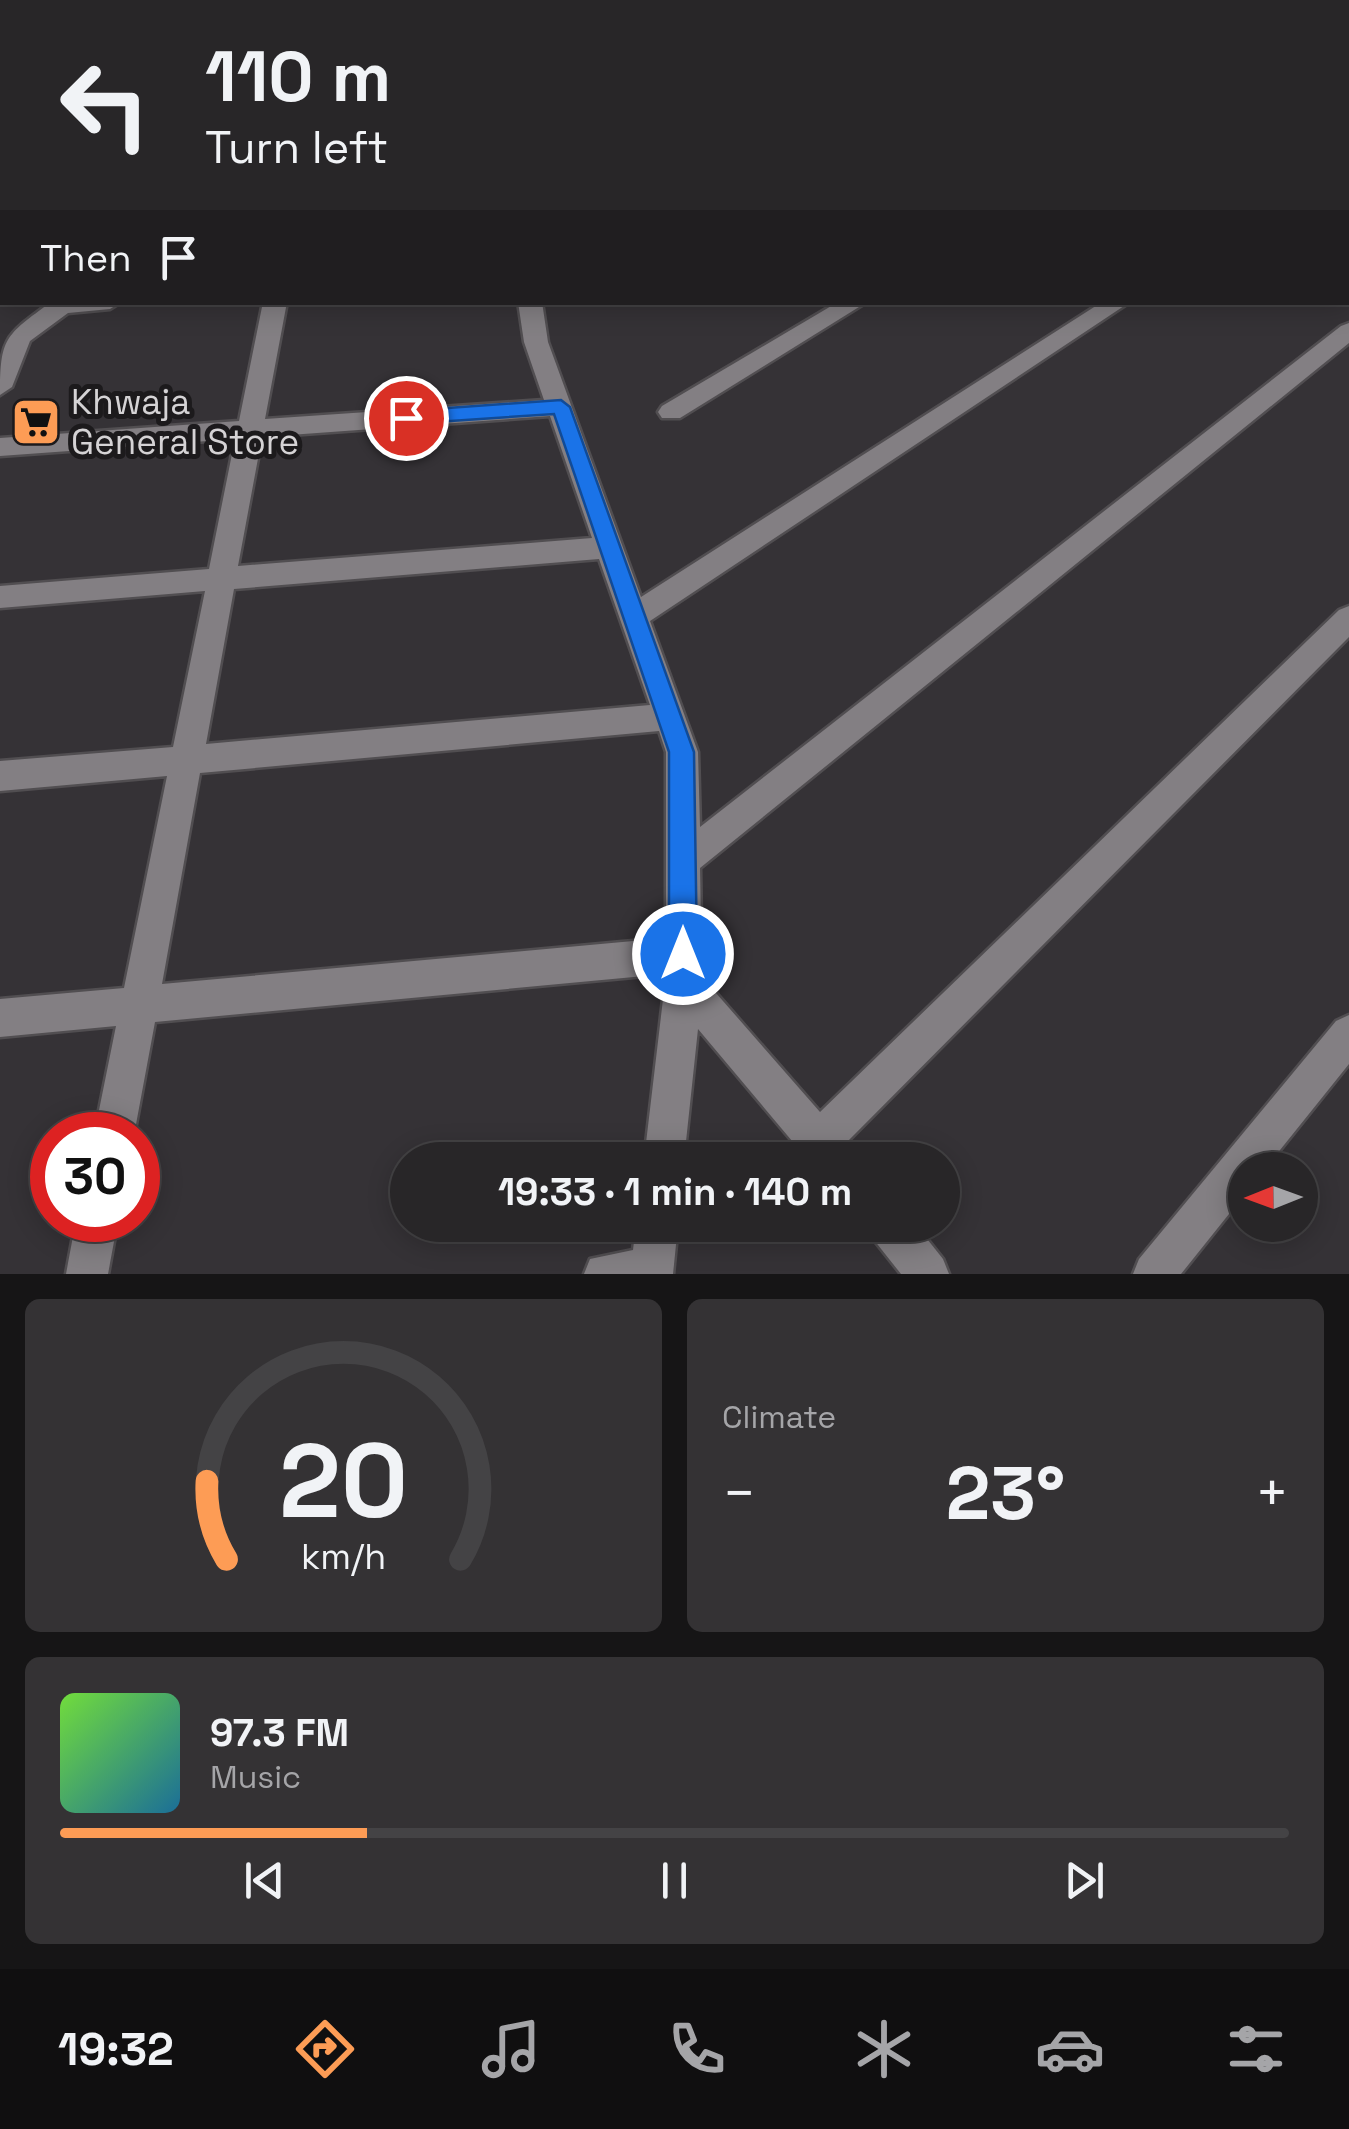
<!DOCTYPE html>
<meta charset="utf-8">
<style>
:root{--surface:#282628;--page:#343234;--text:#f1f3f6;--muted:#a5a5a8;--line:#444345;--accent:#fd9c55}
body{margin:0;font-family:"Space Grotesk",sans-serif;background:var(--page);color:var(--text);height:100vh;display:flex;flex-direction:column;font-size:38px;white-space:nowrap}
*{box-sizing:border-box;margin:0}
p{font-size:32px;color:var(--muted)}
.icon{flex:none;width:55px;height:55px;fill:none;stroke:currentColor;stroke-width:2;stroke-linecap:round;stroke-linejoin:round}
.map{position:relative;height:1274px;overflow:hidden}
.side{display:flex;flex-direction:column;gap:25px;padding:25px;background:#161516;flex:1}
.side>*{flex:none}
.guide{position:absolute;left:0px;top:0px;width:1350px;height:305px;box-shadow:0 5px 25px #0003,0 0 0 2px var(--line);background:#282628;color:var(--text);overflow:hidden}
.needle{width:65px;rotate:269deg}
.fabs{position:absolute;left:1228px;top:1152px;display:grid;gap:20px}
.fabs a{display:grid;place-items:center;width:90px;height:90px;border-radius:50%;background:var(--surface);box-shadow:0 5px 25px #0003,0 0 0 2px var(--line);font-size:50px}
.speed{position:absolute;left:30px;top:1112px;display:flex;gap:20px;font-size:50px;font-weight:700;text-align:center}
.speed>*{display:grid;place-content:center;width:130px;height:130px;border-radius:50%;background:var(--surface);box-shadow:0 5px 25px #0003,0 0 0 2px var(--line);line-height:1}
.speed .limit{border:15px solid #d22;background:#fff;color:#111}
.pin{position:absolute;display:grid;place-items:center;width:85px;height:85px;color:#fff;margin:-42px;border:5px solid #fff;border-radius:50%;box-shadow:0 2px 10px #0007}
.me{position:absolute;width:110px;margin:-55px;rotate:0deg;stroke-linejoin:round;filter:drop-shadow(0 0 8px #0008)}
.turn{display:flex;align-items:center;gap:35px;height:210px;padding:0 40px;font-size:45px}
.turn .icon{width:130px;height:130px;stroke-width:2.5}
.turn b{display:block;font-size:70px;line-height:85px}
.then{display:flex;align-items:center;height:95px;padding:0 40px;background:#0003;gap:20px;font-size:38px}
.big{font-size:75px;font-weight:800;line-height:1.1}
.side .tile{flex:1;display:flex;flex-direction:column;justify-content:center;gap:15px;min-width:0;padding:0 35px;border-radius:15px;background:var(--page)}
.side .dial{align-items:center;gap:0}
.dial svg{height:260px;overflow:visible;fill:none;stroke:var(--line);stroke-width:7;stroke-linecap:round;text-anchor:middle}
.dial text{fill:var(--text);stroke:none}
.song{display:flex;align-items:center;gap:30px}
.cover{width:120px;height:120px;border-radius:15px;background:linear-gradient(135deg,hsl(100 70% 55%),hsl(200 70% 35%))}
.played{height:10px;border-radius:5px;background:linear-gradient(90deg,var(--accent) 25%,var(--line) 25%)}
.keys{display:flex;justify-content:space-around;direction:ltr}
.heat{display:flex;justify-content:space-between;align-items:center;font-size:55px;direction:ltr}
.side .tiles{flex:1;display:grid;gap:25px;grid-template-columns:1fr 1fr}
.tile:last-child{grid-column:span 2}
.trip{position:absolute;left:390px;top:1142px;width:570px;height:100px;border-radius:50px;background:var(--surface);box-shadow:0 5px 25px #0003,0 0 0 2px var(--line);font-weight:800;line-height:100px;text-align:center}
.tabs{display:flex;height:160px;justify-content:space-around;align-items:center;background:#100f10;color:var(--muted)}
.tabs .icon{width:70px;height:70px}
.tabs .on{color:var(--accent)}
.tabs b{font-size:45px;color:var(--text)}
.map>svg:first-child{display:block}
</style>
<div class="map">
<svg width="1349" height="1274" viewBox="0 0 1349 1274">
<rect width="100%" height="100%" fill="#353236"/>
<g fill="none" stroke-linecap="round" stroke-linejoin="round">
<g stroke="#514e51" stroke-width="5">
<g id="street">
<path d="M 7,0 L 25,0 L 25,2 L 8,2 Z"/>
<path d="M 233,0 L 251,0 L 251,2 L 234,2 Z"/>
<path d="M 600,0 L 618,0 L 619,2 L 602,2 Z"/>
<path d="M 768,0 L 786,0 L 788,2 L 770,2 Z"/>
<rect x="1348" y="16" width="1" height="10"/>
<rect x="0" y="83" width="2" height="12"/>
<rect x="1348" y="105" width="1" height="12"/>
<rect x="0" y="182" width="2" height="12"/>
<path d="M 51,302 L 121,302 L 110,309 L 68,313 L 30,341 L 12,387 L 0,395 C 0,337 5,336 51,302 Z"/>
<path d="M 263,302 L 287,302 L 265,419 L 544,400 L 524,342 L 518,302 L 542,302 L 548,342 L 641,597 L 1102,302 L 1130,302 L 650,621 L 698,752 L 700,827 L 1341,326 L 1349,323 L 1349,343 L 700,868 L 702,977 L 820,1112 L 1339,610 L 1349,606 L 1349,637 L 846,1143 L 854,1160 L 808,1160 L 698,1029 L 684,1160 L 644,1160 L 666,974 L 155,1022 L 134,1135 L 94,1135 L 116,1026 L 0,1037 L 0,999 L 124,988 L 167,776 L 0,791 L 0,761 L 173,747 L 205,591 L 0,608 L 0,586 L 209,569 L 235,439 L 0,456 L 0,438 L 239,421 ZM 550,416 L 592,538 L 238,566 L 262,437 ZM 599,559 L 650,705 L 206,744 L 234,589 ZM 659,731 L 666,752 L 666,938 L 162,984 L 200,773 Z"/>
<path d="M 838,302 L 867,302 L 680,418 L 662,418 L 658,412 L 662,406 Z"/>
<path d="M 1349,1015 L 1349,1064 L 1264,1170 L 1245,1170 L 1245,1194 L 1181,1274 L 1133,1274 L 1139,1259 L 1336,1021 Z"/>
<path d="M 76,1220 L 118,1220 L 108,1274 L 66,1274 Z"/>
<path d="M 636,1225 L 678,1225 L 673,1274 L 584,1274 L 590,1259 L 633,1250 Z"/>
<path d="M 868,1225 L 916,1225 L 943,1259 L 949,1274 L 901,1274 L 874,1240 Z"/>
</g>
</g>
<g stroke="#514e51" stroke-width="5">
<g id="secondary">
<path d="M 422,0 L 440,0 L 440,2 L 423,2 Z"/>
<path d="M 1349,216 L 1349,230 L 1348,230 L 1348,217 Z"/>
</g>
</g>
<use href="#street" fill="#837f83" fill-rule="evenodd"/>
<use href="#secondary" fill="#9b777d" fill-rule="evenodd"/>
</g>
<path fill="#1a73e8" stroke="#114b97" stroke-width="2.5" d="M 561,400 L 570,407 L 694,752 L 697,954 L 693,964 L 683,968 L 673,964 L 669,954 L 669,752 L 554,414 L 406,424 L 396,418 L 406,411 Z"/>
<defs>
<g id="supermarket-square" transform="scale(2.5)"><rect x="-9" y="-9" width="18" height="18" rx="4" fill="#fd9c55" stroke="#1c1a1c"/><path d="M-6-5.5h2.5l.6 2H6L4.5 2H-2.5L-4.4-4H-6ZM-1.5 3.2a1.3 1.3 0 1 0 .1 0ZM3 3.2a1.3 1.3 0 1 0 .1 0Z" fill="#111"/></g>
</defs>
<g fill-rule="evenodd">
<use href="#supermarket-square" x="36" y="422"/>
</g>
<g text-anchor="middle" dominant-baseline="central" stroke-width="10" stroke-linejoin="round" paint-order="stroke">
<g font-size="35" fill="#d5d3d5" stroke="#1c1a1c" text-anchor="start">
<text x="71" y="402">Khwaja<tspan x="71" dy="40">General Store</tspan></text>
</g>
</g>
</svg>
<div class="fabs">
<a><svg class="needle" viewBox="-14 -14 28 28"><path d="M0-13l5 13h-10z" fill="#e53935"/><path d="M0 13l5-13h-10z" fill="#a5a5a8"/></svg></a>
</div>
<div class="speed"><div class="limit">30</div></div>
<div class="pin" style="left:406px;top:418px;background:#d93025"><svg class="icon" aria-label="arrive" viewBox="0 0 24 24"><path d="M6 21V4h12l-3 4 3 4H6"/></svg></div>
<svg class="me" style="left:683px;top:954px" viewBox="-20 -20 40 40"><circle r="17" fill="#1a73e8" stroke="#fff" stroke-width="3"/><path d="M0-11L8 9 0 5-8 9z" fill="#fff"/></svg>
<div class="trip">19:33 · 1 min · 140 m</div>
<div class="guide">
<div class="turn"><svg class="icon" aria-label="left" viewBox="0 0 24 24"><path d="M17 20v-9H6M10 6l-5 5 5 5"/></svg><div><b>110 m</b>Turn left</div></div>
<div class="then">Then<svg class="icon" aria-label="arrive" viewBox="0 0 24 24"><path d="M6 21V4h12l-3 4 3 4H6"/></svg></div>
</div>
</div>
<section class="side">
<div class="tiles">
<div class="tile dial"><svg viewBox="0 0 100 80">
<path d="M14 69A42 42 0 1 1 86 69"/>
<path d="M14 69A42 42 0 0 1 8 45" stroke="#fd9c55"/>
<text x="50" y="56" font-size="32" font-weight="700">20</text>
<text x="50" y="72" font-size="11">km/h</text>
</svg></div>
<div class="tile"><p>Climate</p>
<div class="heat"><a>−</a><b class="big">23°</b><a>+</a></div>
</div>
<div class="tile">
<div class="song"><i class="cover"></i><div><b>97.3 FM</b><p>Music</p></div></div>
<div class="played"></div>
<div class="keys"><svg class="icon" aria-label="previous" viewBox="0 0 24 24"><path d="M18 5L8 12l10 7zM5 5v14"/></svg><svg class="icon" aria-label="pause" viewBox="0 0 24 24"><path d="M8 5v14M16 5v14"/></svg><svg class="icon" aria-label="next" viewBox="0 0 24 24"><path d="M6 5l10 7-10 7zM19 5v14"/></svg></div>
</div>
</div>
</section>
<nav class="tabs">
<b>19:32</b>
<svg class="icon on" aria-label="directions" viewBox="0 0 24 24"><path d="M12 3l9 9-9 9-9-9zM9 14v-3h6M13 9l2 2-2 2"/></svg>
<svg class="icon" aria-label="music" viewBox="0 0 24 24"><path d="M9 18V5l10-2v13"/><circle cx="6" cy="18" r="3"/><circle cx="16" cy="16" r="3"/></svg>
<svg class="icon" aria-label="phone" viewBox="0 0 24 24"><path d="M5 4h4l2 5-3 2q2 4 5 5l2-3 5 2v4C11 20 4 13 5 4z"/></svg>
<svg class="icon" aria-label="climate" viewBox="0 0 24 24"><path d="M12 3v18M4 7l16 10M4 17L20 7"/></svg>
<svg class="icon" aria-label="car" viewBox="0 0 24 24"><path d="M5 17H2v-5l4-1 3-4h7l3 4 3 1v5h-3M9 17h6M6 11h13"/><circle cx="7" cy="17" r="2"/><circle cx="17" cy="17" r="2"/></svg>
<svg class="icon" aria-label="filters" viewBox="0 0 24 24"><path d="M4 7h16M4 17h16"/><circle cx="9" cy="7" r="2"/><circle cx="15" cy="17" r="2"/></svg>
</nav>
